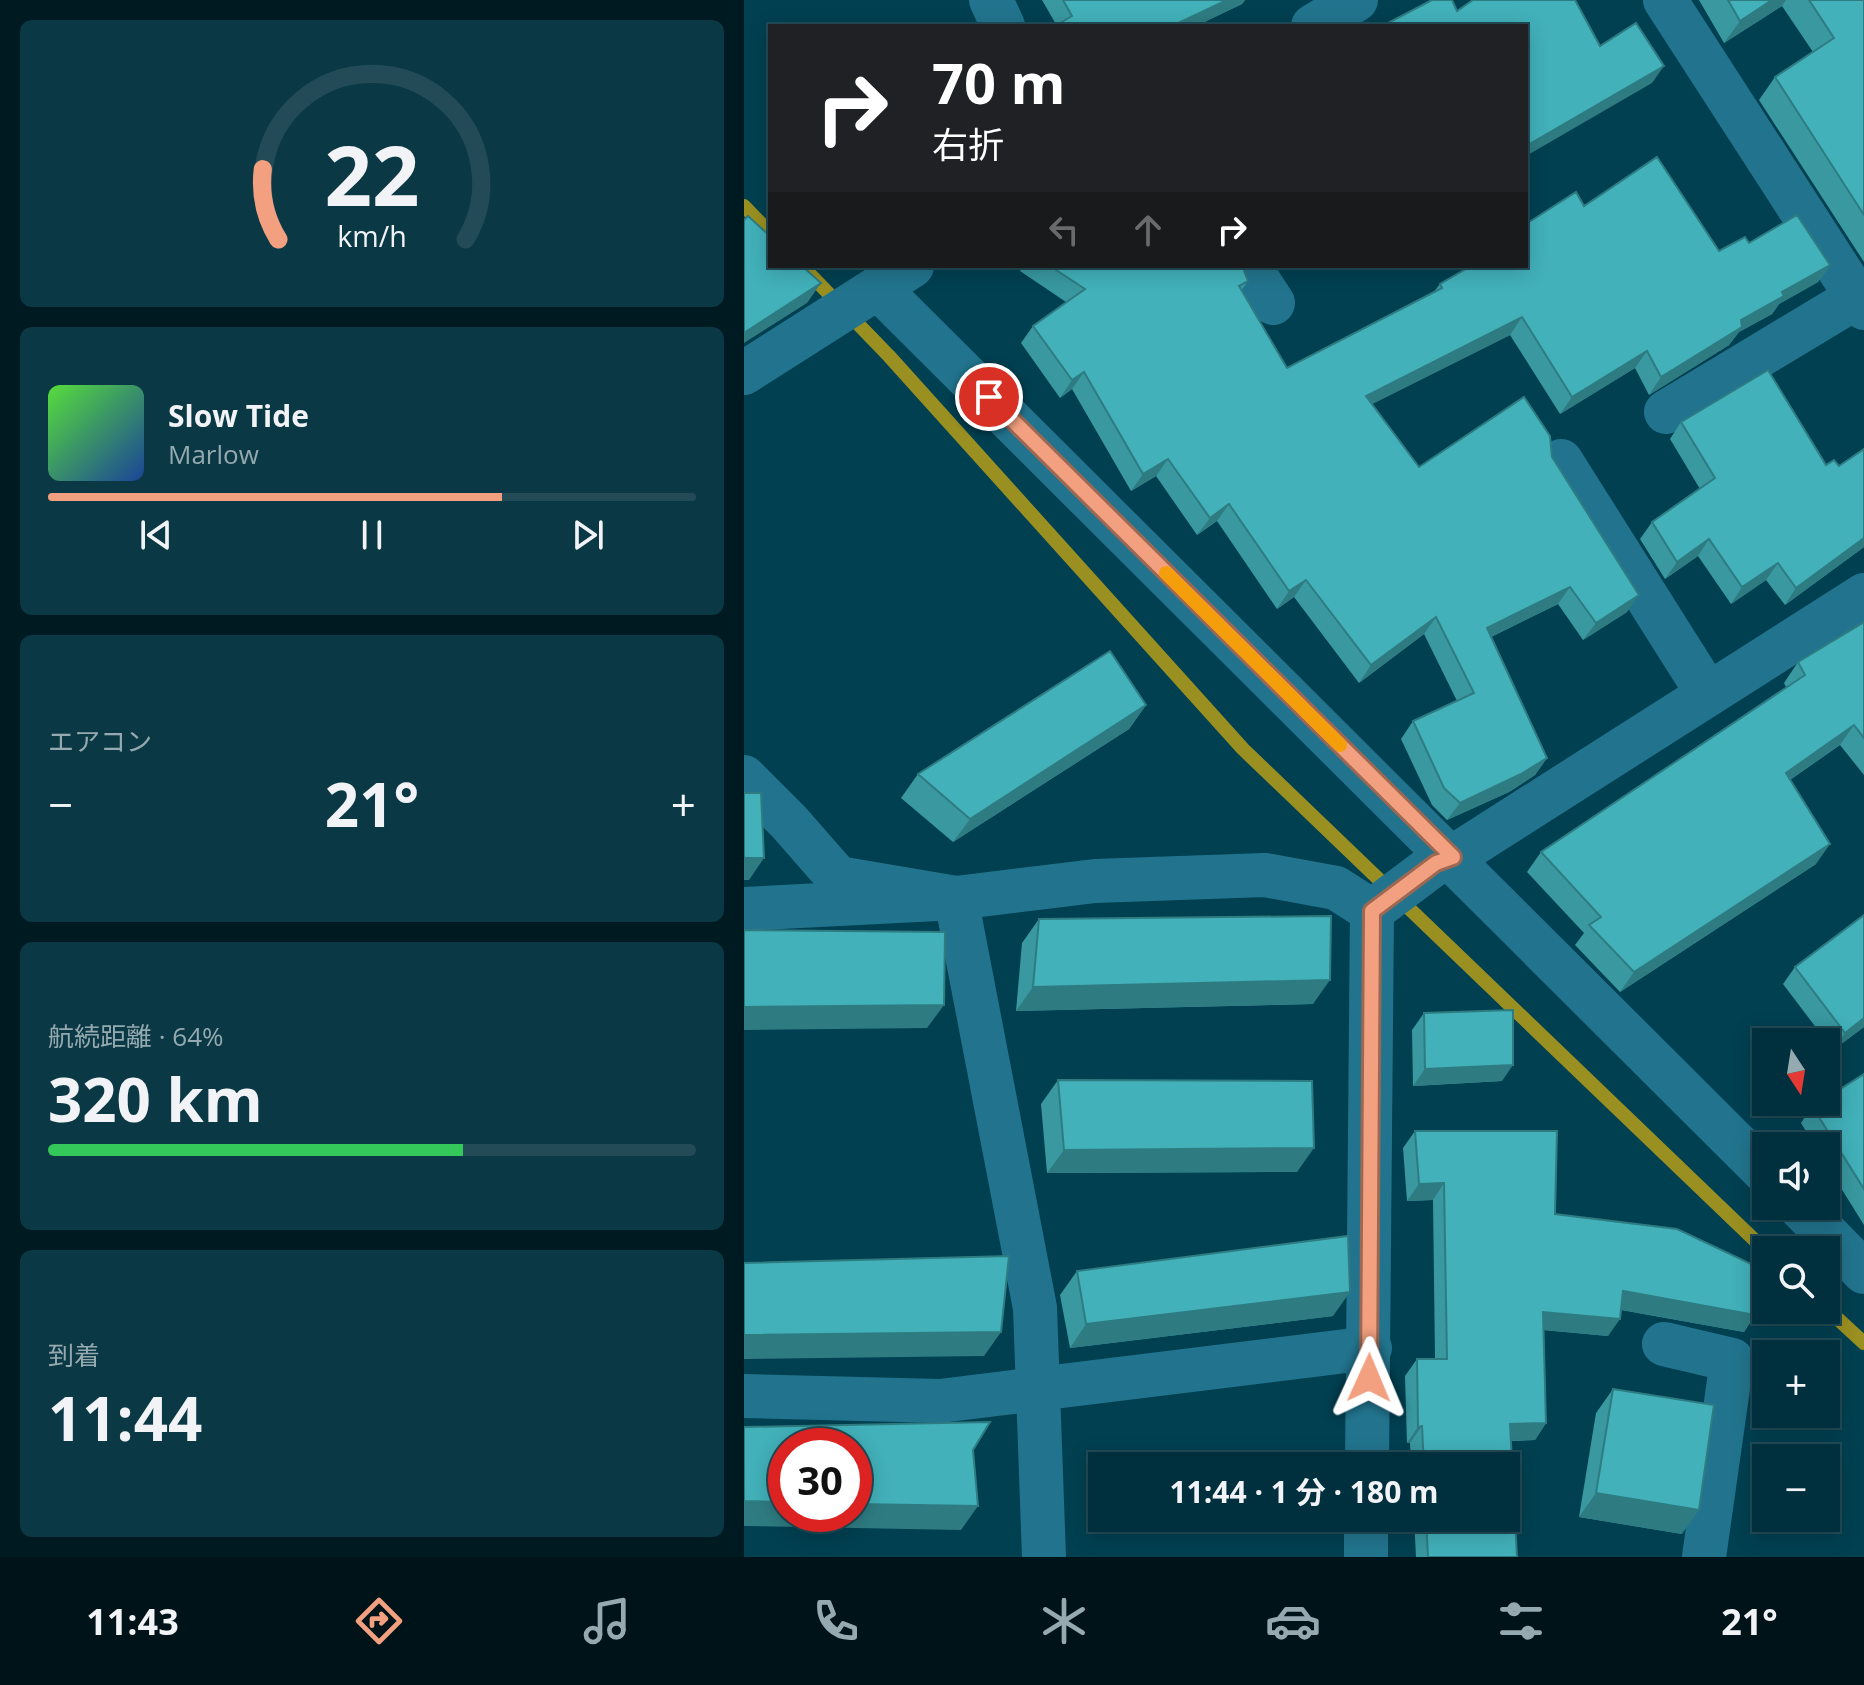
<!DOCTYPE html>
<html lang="ja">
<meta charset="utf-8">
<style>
:root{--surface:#00303d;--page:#0a3844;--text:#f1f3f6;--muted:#95a9b0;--line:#224b57;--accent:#f2a07f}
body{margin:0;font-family:"Open Sans","Noto Sans JP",sans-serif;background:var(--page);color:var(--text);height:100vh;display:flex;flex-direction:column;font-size:30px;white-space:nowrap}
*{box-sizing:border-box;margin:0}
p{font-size:26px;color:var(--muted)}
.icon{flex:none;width:44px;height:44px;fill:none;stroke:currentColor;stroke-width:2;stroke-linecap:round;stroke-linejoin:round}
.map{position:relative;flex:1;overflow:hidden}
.details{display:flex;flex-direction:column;gap:20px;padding:20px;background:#001a22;width:744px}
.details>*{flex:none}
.hud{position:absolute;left:24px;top:24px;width:760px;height:244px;border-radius:0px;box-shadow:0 4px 20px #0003,0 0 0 2px var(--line);background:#202124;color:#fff;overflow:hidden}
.needle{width:52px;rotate:168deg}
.controls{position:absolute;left:1008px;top:1028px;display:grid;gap:16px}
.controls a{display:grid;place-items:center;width:88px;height:88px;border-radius:0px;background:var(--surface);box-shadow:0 4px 20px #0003,0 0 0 2px var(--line);font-size:40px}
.speed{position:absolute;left:24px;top:1428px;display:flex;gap:16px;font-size:40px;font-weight:700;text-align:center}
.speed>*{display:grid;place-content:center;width:104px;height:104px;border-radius:50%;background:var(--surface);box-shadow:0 4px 20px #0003,0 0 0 2px var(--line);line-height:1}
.speed .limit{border:12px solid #d22;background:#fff;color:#111}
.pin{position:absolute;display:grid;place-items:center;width:68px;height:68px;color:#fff;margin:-34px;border:4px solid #fff;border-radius:50%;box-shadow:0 2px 8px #0007}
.me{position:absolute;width:88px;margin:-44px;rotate:1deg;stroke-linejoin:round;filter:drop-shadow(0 0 6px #0008)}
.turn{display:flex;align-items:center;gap:28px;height:168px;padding:0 32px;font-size:36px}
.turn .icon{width:104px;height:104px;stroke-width:2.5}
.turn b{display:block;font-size:56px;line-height:68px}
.lanes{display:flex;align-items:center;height:76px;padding:0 32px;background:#0003;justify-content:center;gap:40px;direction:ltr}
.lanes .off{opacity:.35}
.big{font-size:60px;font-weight:700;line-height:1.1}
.details .tile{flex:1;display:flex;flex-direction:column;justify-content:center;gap:12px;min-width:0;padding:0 28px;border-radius:12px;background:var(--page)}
.details .dial{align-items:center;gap:0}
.dial svg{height:208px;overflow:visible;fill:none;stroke:var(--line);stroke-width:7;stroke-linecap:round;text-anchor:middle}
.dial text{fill:var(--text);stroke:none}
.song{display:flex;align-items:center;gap:24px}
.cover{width:96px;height:96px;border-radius:12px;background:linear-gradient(135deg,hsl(110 70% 55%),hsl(220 70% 35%))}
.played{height:8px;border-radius:4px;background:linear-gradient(90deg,var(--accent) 70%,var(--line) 70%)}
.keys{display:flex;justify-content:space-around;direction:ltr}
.heat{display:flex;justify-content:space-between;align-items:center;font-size:44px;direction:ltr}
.charge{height:12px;border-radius:6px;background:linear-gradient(90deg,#34c759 64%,var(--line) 0)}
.trip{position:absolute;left:344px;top:1452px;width:432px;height:80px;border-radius:0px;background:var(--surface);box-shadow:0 4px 20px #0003,0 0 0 2px var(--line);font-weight:700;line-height:80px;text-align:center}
.tab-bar{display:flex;height:128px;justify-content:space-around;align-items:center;background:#001318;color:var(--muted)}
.tab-bar .icon{width:56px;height:56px}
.tab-bar .on{color:var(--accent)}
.tab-bar b{font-size:36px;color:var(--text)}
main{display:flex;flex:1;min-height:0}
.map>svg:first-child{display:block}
</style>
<main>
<section class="details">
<div class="tile dial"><svg viewBox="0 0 100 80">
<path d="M14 69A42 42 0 1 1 86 69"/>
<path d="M14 69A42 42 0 0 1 8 42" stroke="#f2a07f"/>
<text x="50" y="56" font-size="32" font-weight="700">22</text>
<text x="50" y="72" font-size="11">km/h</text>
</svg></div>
<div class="tile">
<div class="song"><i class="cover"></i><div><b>Slow Tide</b><p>Marlow</p></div></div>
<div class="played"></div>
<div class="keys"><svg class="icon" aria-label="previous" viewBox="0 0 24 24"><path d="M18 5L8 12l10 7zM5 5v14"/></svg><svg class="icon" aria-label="pause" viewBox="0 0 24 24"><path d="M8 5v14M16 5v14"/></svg><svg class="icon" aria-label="next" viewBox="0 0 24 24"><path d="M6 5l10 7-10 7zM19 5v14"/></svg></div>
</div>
<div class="tile"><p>エアコン</p>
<div class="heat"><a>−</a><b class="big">21°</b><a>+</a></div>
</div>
<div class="tile"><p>航続距離 · 64%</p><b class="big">320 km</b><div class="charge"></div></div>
<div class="tile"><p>到着</p><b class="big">11:44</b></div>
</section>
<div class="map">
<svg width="1120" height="1557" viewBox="0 0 1120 1557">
<rect width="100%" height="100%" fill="#004051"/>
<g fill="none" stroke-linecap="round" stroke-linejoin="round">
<g stroke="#9a8f21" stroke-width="14">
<path d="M 0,206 L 26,233"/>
<path d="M 58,266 L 145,356 L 499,749 L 1022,1251"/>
<path d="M 1082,1308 L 1120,1343"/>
</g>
<g stroke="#22748e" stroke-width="44">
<path d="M 247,0 L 259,26"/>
<path d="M 921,0 L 1120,308"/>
<path d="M 569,26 L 612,0"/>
<path d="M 505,266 L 529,303"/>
<path d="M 134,288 L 1022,1173"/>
<path d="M 0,373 L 168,266"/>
<path d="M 922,412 L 1113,297"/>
<path d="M 817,461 L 964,694"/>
<path d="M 0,777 L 45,822 L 94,878 L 212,898 L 351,881 L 521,875 L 592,888 L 628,911"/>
<path d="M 0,909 L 212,898 L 291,1308 L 300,1557"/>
<path d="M 628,911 L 692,863 L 709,857 L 1120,595"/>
<path d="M 1055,1206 L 1120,1272"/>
<path d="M 920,1344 L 988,1360 L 960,1557"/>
<path d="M 0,1396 L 196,1401 L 626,1348"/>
<path d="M 623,1466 L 628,911"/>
<path d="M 622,1557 L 622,1518"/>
</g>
</g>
<g fill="#3998a0">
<path d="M 298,0 L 501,0 L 498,4 L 452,26 L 313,26 Z"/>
<path d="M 955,0 L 1120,0 L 1120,262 L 1015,100 L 1031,77 L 1069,52 L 1038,6 L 980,43 Z"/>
<path d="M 840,206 L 975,251 L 1005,243 L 1086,265 L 1074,282 L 1035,304 L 1028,314 L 995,332 L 985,345 L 905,395 L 891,368 L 816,414 L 766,335 L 628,404 L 675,467 L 808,457 L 883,612 L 839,640 L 814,604 L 747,637 L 803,758 L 791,775 L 765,792 L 703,820 L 688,805 L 657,739 L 669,721 L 713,701 L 680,634 L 615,683 L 550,597 L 533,609 L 473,521 L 453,535 L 412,476 L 387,491 L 328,389 L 316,398 L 277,343 L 289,326 L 322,302 L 276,271 L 280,266 L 498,266 L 504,281 L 497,291 L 543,368 L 689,293 L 696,284 Z"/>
<path d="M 937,422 L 1082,465 L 1095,466 L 1120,449 L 1120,547 L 1041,605 L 1022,580 L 987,604 L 954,556 L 921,579 L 896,539 L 908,522 L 956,489 L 926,439 Z"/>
<path d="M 1120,622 L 1120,775 L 1096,745 L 1046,780 L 1072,864 L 876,992 L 831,945 L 840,933 L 783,872 L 797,852 L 1042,687 L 1040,683 L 1054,662 Z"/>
<path d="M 402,705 L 385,729 L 209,842 L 157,798 L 174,774 Z"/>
<path d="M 295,919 L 569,1004 L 272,1011 L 278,943 Z"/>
<path d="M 1051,967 L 1120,1027 L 1089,1050 L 1039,984 Z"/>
<path d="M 680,1013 L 758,1081 L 669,1086 L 668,1030 Z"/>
<path d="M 1120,1074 L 1120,1225 L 1082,1164 L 1082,1146 L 1071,1146 L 1057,1123 L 1068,1106 Z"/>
<path d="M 314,1080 L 553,1172 L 303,1173 L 297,1104 Z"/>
<path d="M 671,1131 L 811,1214 L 1011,1315 L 1000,1332 L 877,1310 L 864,1336 L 800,1330 L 802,1423 L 791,1440 L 767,1441 L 773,1557 L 672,1557 L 670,1518 L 762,1518 L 762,1466 L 667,1466 L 666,1443 L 663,1443 L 661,1376 L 673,1359 L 691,1359 L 689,1200 L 663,1201 L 659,1148 Z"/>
<path d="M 333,1271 L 589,1316 L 326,1348 L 316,1295 Z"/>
<path d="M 869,1389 L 938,1534 L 835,1517 L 852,1413 Z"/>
</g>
<g fill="#2e7c82">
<path d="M 483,0 L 501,0 L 498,4 L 452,26 L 428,26 Z"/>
<path d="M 1028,0 L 1042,0 L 1038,6 L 980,43 L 996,21 Z"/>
<path d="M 920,66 L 908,83 L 782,156 L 782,146 Z"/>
<path d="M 1086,265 L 1074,282 L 1035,304 L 1028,314 L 995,332 L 985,345 L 905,395 L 917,377 L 997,320 L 1038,292 Z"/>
<path d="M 77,283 L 63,303 L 0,343 L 0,332 Z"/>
<path d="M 778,317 L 766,335 L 610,413 L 622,396 Z"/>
<path d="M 903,351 L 891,368 L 816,414 L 828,397 Z"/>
<path d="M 340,372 L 328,389 L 316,398 L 328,380 Z"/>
<path d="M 424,459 L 412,476 L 387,491 L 399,474 Z"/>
<path d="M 485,504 L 473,521 L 453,535 L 466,518 Z"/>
<path d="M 1120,538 L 1120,547 L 1041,605 L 1052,588 Z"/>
<path d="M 965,539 L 954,556 L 921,579 L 933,562 Z"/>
<path d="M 1034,563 L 1022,580 L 987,604 L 998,587 Z"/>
<path d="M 562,580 L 550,597 L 533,609 L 545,591 Z"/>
<path d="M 826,587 L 814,604 L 731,645 L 743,628 Z"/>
<path d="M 895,595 L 883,612 L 839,640 L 852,623 Z"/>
<path d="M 692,617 L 680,634 L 615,683 L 627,665 Z"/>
<path d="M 402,705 L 385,729 L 209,842 L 226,819 Z"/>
<path d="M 1110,725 L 1096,745 L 1027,793 L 1042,773 Z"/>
<path d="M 803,758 L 791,775 L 765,792 L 703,820 L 716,803 Z"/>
<path d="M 1086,844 L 1072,864 L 876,992 L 890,972 Z"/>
<path d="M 0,858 L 20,858 L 5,880 L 0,880 Z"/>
<path d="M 586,980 L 569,1004 L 272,1011 L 289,987 Z"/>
<path d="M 200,1005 L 183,1028 L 0,1030 L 0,1007 Z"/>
<path d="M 1120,1018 L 1120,1027 L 1089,1050 L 1101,1033 Z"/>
<path d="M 769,1065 L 758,1081 L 669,1086 L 681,1069 Z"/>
<path d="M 570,1148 L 553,1172 L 303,1173 L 320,1150 Z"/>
<path d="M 700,1183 L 689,1200 L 663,1201 L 675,1184 Z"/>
<path d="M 879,1291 L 1011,1315 L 1000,1332 L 867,1308 Z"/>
<path d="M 606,1292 L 589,1316 L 326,1348 L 342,1324 Z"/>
<path d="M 799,1312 L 876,1319 L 864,1336 L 787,1329 Z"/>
<path d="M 257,1332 L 240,1356 L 0,1359 L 0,1335 Z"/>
<path d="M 802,1423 L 791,1440 L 755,1441 L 766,1424 Z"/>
<path d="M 678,1426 L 666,1443 L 663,1443 L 674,1427 Z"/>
<path d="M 852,1493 L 955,1510 L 938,1534 L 835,1517 Z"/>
<path d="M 0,1501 L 42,1502 L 42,1514 L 110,1514 L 110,1504 L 234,1506 L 217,1530 L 0,1526 Z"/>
</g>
<g fill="#42b1ba" stroke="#2e7c82" stroke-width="2">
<path d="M 319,0 L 483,0 L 428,26 L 321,26 L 318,22 L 328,16 Z"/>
<path d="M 688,0 L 708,0 L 713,11 L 729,0 L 831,0 L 856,46 L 892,23 L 920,66 L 782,146 L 782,26 L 641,26 L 640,25 Z"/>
<path d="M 984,0 L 1028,0 L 996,21 Z"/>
<path d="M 1065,0 L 1120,0 L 1120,215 L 1031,77 L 1090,38 Z"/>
<path d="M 913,157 L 975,251 L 1001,237 L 1005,243 L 1053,215 L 1086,265 L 1038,292 L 1040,296 L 997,320 L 998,327 L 917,377 L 903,351 L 828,397 L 778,317 L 622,396 L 675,467 L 780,397 L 806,436 L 808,457 L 895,595 L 852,623 L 826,587 L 743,628 L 803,758 L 777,774 L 716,803 L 700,788 L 669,721 L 730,693 L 692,617 L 627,665 L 562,580 L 545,591 L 485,504 L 466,518 L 424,459 L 399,474 L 340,372 L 328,380 L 289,326 L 341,289 L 306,266 L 498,266 L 504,281 L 495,286 L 543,368 L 698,288 L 696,284 L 727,266 L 782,266 L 782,224 L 832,192 L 840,206 Z"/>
<path d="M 4,216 L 26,236 L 26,266 L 58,266 L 77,283 L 0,333 L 0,220 Z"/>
<path d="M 1024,370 L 1082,465 L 1090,460 L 1095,466 L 1120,449 L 1120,538 L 1052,588 L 1034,563 L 998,587 L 965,539 L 933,562 L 908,522 L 971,478 L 937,422 Z"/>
<path d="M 1120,622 L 1120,738 L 1110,725 L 1042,773 L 1086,844 L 890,972 L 845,925 L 857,917 L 797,852 L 1061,675 L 1054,662 Z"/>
<path d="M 366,651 L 402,705 L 226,819 L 174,774 Z"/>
<path d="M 0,793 L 17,793 L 20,858 L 0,858 Z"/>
<path d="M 1120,915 L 1120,1018 L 1101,1033 L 1051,967 Z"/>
<path d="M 587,916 L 586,980 L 289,987 L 295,919 Z"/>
<path d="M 0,930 L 201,932 L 200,1005 L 0,1007 Z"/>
<path d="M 769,1010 L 769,1065 L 681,1069 L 680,1013 Z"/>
<path d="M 1120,1074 L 1120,1189 L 1068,1106 L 1075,1102 L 1082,1102 L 1082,1098 Z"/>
<path d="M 314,1080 L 568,1081 L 570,1148 L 320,1150 Z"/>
<path d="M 671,1131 L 813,1131 L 811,1214 L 933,1229 L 1020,1270 L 1011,1315 L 879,1291 L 876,1319 L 799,1312 L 802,1423 L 766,1424 L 773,1557 L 684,1557 L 682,1518 L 762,1518 L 762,1466 L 680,1466 L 678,1426 L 674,1427 L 673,1359 L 703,1359 L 700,1183 L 675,1184 Z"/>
<path d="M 604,1236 L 606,1292 L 342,1324 L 333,1271 Z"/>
<path d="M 265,1256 L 257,1332 L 0,1335 L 0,1263 Z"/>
<path d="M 869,1389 L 970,1405 L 955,1510 L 852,1493 Z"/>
<path d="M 246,1422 L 229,1450 L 234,1506 L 110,1504 L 110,1446 L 42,1446 L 42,1502 L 0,1501 L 0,1427 Z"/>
</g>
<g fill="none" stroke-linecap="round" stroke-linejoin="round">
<g stroke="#9d6853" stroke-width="20">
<path id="route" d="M 245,397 L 709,857 L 692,863 L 628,911 L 625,1378"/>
</g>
<use href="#route" stroke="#f2a07f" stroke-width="14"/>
<path stroke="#f59e0b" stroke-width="14" d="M 422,573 L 596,745"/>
</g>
</svg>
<div class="controls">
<a><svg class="needle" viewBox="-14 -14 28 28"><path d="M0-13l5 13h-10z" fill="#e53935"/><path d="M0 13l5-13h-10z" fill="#95a9b0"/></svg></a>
<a><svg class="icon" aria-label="sound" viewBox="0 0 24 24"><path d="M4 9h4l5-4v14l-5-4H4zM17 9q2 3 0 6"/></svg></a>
<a><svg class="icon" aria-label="search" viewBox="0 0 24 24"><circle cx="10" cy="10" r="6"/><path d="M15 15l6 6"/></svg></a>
<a>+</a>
<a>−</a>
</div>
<div class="speed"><div class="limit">30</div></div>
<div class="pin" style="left:245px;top:397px;background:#d93025"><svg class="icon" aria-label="arrive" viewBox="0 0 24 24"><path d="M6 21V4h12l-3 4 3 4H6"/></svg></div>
<svg class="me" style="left:625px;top:1378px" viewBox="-20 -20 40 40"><path d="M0-17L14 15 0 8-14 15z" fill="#f2a07f" stroke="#fff" stroke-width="4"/></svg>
<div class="trip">11:44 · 1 分 · 180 m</div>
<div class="hud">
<div class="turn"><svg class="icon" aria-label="right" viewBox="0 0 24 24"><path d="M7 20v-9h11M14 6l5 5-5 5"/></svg><div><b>70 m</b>右折</div></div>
<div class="lanes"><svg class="icon off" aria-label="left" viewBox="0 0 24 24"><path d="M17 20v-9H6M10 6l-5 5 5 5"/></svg><svg class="icon off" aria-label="ahead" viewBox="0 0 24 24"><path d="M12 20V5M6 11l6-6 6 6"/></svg><svg class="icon" aria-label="right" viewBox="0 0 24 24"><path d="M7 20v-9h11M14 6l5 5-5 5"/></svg></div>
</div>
</div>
</main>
<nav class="tab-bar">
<b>11:43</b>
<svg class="icon on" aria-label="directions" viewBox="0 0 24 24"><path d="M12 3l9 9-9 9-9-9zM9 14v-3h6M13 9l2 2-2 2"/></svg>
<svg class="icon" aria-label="music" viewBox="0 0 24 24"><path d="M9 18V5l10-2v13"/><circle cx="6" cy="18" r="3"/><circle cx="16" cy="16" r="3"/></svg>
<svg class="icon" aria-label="phone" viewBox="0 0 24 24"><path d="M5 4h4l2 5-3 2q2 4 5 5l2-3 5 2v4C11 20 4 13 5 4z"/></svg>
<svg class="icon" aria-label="climate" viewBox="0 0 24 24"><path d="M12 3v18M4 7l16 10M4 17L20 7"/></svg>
<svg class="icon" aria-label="car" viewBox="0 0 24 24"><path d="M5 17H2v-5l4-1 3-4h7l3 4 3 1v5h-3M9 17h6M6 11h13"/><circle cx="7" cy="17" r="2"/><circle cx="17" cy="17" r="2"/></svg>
<svg class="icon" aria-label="filters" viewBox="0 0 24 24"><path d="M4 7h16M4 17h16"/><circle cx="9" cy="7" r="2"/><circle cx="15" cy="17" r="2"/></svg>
<b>21°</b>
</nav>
